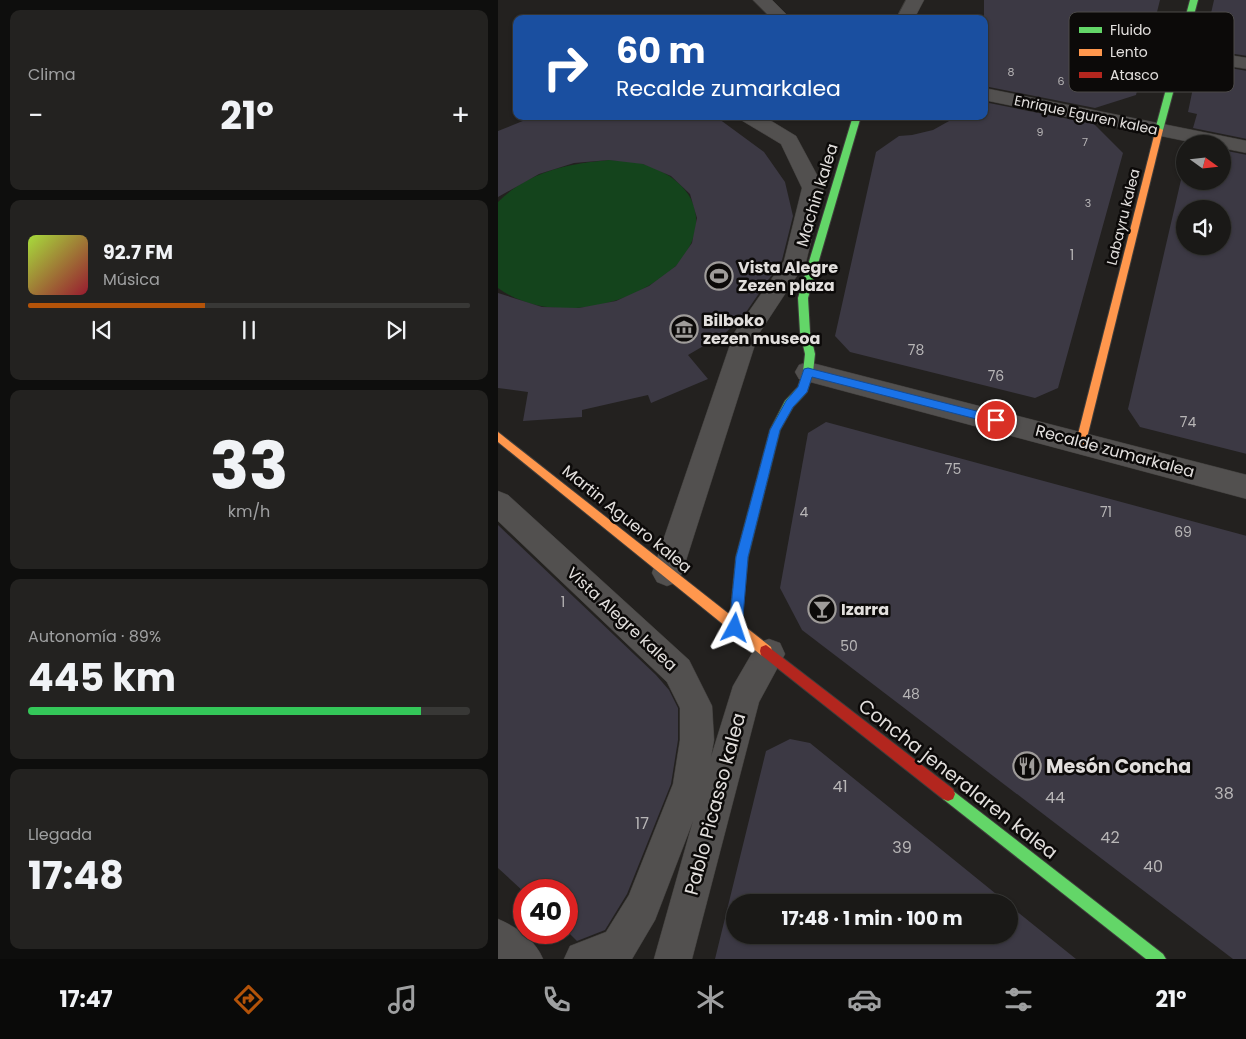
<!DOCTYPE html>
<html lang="es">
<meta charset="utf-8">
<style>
:root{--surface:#1a1917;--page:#232220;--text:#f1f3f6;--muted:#9fa0a1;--line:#383836;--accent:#b45309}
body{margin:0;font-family:Poppins,sans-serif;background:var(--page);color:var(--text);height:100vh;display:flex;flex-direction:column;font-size:19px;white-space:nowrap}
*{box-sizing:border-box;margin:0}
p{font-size:16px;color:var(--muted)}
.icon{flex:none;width:28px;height:28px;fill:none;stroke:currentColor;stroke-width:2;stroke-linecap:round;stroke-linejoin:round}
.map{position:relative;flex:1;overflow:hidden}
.drawer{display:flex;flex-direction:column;gap:10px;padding:10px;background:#0e0e0d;width:498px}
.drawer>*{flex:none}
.guide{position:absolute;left:15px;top:15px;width:475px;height:105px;border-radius:10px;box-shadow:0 1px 4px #0004,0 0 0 1px var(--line);background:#1a4fa0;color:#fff;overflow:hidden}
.needle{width:32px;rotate:105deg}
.buttons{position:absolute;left:678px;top:135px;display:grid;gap:10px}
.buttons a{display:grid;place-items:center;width:55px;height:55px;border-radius:50%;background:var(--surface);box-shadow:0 1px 4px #0004,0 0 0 1px var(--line);font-size:25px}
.speed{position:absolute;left:15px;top:879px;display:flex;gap:10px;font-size:25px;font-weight:700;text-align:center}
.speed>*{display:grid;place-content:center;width:65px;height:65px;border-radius:50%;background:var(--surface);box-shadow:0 1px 4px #0004,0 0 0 1px var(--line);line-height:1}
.speed .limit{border:8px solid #d22;background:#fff;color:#111}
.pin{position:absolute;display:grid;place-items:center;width:42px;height:42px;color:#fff;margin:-21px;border:2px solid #fff;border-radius:50%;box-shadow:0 1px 5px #0007}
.me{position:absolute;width:55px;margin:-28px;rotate:5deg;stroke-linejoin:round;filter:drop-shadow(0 0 4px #0008)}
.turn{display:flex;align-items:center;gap:18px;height:105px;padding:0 20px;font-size:22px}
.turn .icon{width:65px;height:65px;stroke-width:2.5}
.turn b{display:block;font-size:35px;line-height:42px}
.big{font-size:38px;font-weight:700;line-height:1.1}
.drawer .tile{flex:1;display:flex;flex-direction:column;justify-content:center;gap:8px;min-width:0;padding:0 18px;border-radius:10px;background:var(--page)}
.drawer .dial{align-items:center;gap:0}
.dial b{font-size:65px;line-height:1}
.song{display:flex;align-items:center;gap:15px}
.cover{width:60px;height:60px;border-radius:8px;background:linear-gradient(135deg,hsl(80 70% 55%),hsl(350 70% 35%))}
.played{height:5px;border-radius:2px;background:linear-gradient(90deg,var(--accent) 40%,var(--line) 40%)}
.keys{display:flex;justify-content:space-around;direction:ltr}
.heat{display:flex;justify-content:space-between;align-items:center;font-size:28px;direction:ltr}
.charge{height:8px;border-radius:4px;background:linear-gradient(90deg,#34c759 89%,var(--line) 0)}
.trip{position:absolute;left:228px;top:894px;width:292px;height:50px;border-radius:25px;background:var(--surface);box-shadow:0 1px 4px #0004,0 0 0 1px var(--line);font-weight:700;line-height:50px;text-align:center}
.dock{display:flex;height:80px;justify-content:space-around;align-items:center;background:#0a0a09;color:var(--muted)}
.dock .icon{width:35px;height:35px}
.dock .on{color:var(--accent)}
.dock b{font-size:22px;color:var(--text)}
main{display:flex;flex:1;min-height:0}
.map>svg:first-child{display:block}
</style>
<main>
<section class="drawer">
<div class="tile"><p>Clima</p>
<div class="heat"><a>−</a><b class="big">21°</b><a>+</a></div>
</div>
<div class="tile">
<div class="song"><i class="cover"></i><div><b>92.7 FM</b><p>Música</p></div></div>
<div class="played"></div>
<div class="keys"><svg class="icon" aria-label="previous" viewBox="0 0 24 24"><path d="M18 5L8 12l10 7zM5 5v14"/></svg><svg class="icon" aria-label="pause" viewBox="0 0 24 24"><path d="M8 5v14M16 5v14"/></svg><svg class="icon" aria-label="next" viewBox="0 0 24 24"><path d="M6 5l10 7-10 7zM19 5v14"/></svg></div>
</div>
<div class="tile dial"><b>33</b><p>km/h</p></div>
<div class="tile"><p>Autonomía · 89%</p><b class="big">445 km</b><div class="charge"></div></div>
<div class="tile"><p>Llegada</p><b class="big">17:48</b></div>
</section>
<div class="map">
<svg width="749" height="959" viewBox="0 0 749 959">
<rect width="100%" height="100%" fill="#23211f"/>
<path fill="#14441c" d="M 111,160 C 122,161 135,161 145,164 C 197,180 216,222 179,265 C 175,269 169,273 164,277 C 120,310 47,322 0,288 L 0,202 C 31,171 70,164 111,160 Z"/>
<g fill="#3c3944" fill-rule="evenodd">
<path d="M 486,0 L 662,0 L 638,95 L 597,108 L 486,86 Z"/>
<path d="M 716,0 L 749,0 L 749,56 L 705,49 Z"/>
<path d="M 702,63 L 749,71 L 749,139 L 695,128 L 699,114 L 690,112 L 700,64 Z"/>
<path d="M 486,102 L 596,124 L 625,153 L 560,388 L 537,398 L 352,352 L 337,336 L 378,152 L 401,136 L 414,135 L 435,130 L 460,116 L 486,116 Z"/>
<path d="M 37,116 L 217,116 L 266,152 L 287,182 L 295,216 L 284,260 L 244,318 L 226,334 L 190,355 L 210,379 L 153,403 L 150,395 L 84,410 L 84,417 L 25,421 L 30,392 L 0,388 L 0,293 L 44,307 L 81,308 L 118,301 L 151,286 L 178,266 L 194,243 L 199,218 L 192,194 L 173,176 L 145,164 L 111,160 L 76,163 L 41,174 L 0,197 L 0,131 Z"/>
<path d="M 724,150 L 749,155 L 749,454 L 642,427 L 630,409 L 686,167 L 686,181 L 724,181 ZM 686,209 L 724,209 L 724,246 L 686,246 Z"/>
<path d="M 328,422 L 749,536 L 749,959 L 735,959 L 304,630 L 282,588 L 310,433 Z"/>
<path d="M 0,525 L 158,675 L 171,690 L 180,708 L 180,740 L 173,784 L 129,894 L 107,930 L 79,941 L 69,931 L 69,890 L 26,890 L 26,892 L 0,868 Z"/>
<path d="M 292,739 L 312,743 L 508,902 L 236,902 L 236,935 L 511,935 L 511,905 L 578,959 L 217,959 L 268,751 Z"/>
</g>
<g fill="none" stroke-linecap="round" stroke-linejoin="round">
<g stroke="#3f3d3b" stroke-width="1">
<g id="street">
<path d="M 255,0 L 274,0 L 293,19 L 274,19 Z"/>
<path d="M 408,0 L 426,0 L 416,19 L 398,19 Z"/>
<path d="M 681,47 L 749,58 L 749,69 L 675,57 L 672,53 L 675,49 Z"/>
<path d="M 486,88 L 749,141 L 749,153 L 724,148 L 724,144 L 702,144 L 486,100 Z"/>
<path d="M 240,116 L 265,116 L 298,136 L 326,188 L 308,262 L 260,335 L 184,573 L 179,582 L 169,586 L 159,582 L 154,573 L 236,333 L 286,261 L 304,188 L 283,144 L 243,120 Z"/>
<path d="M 310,362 L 749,475 L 749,499 L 301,379 L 297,372 L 301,365 Z"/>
<path d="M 0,491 L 10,495 L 191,660 L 214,706 L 216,740 L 213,757 L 235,686 L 260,643 L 271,639 L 282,643 L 287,654 L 261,702 L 194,959 L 156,959 L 195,821 L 157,920 L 134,959 L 66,959 L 72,946 L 108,932 L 131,895 L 175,784 L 182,740 L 182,708 L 169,682 L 0,521 Z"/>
<path d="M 0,919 C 19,927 37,940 45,959 L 0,959 Z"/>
</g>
</g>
<g stroke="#3f3d3b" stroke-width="2">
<g id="fast">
<path d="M 692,0 L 700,0 L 665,130 L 661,132 L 657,130 Z"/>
<path d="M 355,116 L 363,116 L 310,298 L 312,332 L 317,354 L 315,372 L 309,392 L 295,407 L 282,430 L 250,557 L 243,628 L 241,632 L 237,634 L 233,632 L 231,628 L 238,557 L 272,430 L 287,401 L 300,387 L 305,372 L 307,354 L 302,332 L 300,298 Z"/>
<path d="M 450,787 L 665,954 L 668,959 L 648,959 L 445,799 L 443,794 L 445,789 Z"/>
</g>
</g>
<g stroke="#3f3d3b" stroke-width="2">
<g id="slow">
<path d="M 658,128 L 661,128 L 665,130 L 588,442 L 587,445 L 579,445 L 578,442 Z"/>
<path d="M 0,432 L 273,647 L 274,651 L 273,655 L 268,657 L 263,655 L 0,442 Z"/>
</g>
</g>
<g stroke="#3f3d3b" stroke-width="2">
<path id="jam" d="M 268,645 L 455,789 L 457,794 L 455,799 L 450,801 L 445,799 L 263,655 L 262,651 L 263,647 Z"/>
</g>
<use href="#street" fill="#52504f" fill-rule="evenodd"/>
<use href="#fast" fill="#63d668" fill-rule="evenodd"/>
<use href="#slow" fill="#ff974d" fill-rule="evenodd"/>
<use href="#jam" fill="#b3261e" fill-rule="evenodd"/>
</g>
<path fill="#1a73e8" stroke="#114b97" d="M 310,368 L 498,416 L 503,420 L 498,424 L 314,377 L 309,392 L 295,407 L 282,430 L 250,557 L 244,628 L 242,632 L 237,634 L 233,632 L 231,628 L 238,557 L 272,430 L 288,401 L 300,387 L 306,369 Z"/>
<defs>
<g id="stadium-ring" transform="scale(1.4375)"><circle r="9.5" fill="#0c0a09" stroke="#9f9c9a" stroke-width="1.5"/><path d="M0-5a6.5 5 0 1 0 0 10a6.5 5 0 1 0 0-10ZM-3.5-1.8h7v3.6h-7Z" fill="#9f9c9a"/></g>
<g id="museum-ring" transform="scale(1.4375)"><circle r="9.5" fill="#0c0a09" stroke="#9f9c9a" stroke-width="1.5"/><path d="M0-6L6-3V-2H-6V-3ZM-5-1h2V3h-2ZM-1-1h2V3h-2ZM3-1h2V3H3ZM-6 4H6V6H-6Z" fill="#9f9c9a"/></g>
<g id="bar-ring" transform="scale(1.4375)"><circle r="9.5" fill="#0c0a09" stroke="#9f9c9a" stroke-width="1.5"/><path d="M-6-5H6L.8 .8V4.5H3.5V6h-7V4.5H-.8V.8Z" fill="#9f9c9a"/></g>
<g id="restaurant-ring" transform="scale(1.4375)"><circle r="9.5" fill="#0c0a09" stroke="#9f9c9a" stroke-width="1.5"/><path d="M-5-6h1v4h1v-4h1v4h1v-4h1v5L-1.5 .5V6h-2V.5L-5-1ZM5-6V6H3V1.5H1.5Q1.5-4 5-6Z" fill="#9f9c9a"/></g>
</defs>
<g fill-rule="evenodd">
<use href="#stadium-ring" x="221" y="276"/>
<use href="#museum-ring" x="186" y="329"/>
<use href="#bar-ring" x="324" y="609"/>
<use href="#restaurant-ring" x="529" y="766"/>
</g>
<g text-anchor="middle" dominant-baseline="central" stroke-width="5" stroke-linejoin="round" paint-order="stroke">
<g font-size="11" fill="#b8b6b7">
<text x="513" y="72">8</text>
<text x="563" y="81">6</text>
<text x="542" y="132">9</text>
<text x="587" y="142">7</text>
<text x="590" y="203">3</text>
</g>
<g font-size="14" fill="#e2dfdd" stroke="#0c0a09">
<text transform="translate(588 115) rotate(12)">Enrique Eguren kalea</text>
<text transform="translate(625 217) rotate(-76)">Labayru kalea</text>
</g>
<g font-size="14" fill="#b8b6b7">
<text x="574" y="255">1</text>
<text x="418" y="350">78</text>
<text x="498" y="376">76</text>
<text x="690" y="422">74</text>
<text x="455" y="469">75</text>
<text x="306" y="512">4</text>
<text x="608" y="512">71</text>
<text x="685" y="532">69</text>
<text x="65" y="602">1</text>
<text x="351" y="646">50</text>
<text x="413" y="694">48</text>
</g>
<g font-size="16" fill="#e2dfdd" stroke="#0c0a09">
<text transform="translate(319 195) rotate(-73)">Machin kalea</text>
<text transform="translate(617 451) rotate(15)">Recalde zumarkalea</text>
<text transform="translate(129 519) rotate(39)">Martin Aguero kalea</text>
<text transform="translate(124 619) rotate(43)">Vista Alegre kalea</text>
</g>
<g font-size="16" font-weight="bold" fill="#e2dfdd" stroke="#0c0a09" text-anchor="start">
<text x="240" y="267">Vista Alegre<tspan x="240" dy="18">Zezen plaza</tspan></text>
<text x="205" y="320">Bilboko<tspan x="205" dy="18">zezen museoa</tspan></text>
<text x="343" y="609">Izarra</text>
</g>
<g font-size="16" fill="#b8b6b7">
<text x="342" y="786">41</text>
<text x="726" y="793">38</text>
<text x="557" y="797">44</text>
<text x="144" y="823">17</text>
<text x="612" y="837">42</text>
<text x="404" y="847">39</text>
<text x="655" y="866">40</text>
</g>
<g font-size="19" font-weight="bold" fill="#e2dfdd" stroke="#0c0a09" text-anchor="start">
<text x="548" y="766">Mesón Concha</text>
</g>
<g font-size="19" fill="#e2dfdd" stroke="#0c0a09">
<text transform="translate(460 779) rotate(38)">Concha jeneralaren kalea</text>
<text transform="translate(217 804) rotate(-75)">Pablo Picasso kalea</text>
</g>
</g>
<rect x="571" y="12" width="165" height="80" rx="8" fill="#0c0a09" stroke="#4c4a49" stroke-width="1"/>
<rect x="581" y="27" width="23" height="6" fill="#63d668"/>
<rect x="581" y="49" width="23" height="7" fill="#ff974d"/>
<rect x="581" y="72" width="23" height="6" fill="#b3261e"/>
<g font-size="14" fill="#e2dfdd">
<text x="612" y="35">Fluido</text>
<text x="612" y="57">Lento</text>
<text x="612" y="80">Atasco</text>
</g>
</svg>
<div class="buttons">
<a><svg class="needle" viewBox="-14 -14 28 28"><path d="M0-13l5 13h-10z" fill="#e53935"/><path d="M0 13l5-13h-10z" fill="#9fa0a1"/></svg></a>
<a><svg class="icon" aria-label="sound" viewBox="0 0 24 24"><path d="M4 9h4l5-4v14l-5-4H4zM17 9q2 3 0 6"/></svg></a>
</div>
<div class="speed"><div class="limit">40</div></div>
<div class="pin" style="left:498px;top:420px;background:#d93025"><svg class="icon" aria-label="arrive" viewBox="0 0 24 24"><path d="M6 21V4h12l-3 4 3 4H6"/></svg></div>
<svg class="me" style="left:237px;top:628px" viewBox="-20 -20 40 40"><path d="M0-17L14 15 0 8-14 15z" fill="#1a73e8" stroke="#fff" stroke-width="4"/></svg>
<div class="trip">17:48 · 1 min · 100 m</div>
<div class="guide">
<div class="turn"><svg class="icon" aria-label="right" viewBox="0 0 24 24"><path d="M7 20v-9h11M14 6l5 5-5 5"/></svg><div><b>60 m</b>Recalde zumarkalea</div></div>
</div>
</div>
</main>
<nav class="dock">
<b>17:47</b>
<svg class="icon on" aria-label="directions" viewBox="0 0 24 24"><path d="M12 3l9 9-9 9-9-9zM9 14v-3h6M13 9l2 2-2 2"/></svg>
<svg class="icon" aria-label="music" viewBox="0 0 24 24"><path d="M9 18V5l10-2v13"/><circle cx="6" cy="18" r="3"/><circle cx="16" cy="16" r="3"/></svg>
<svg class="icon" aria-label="phone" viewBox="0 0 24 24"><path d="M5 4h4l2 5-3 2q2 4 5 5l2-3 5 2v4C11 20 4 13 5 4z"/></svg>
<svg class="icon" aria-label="climate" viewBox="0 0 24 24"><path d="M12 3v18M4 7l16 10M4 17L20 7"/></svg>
<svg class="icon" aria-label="car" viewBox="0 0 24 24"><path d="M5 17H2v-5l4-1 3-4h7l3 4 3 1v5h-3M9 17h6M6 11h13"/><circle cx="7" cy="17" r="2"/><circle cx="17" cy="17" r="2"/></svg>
<svg class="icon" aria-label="filters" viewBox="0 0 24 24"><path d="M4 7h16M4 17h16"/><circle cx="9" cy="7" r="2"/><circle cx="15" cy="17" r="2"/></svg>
<b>21°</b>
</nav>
